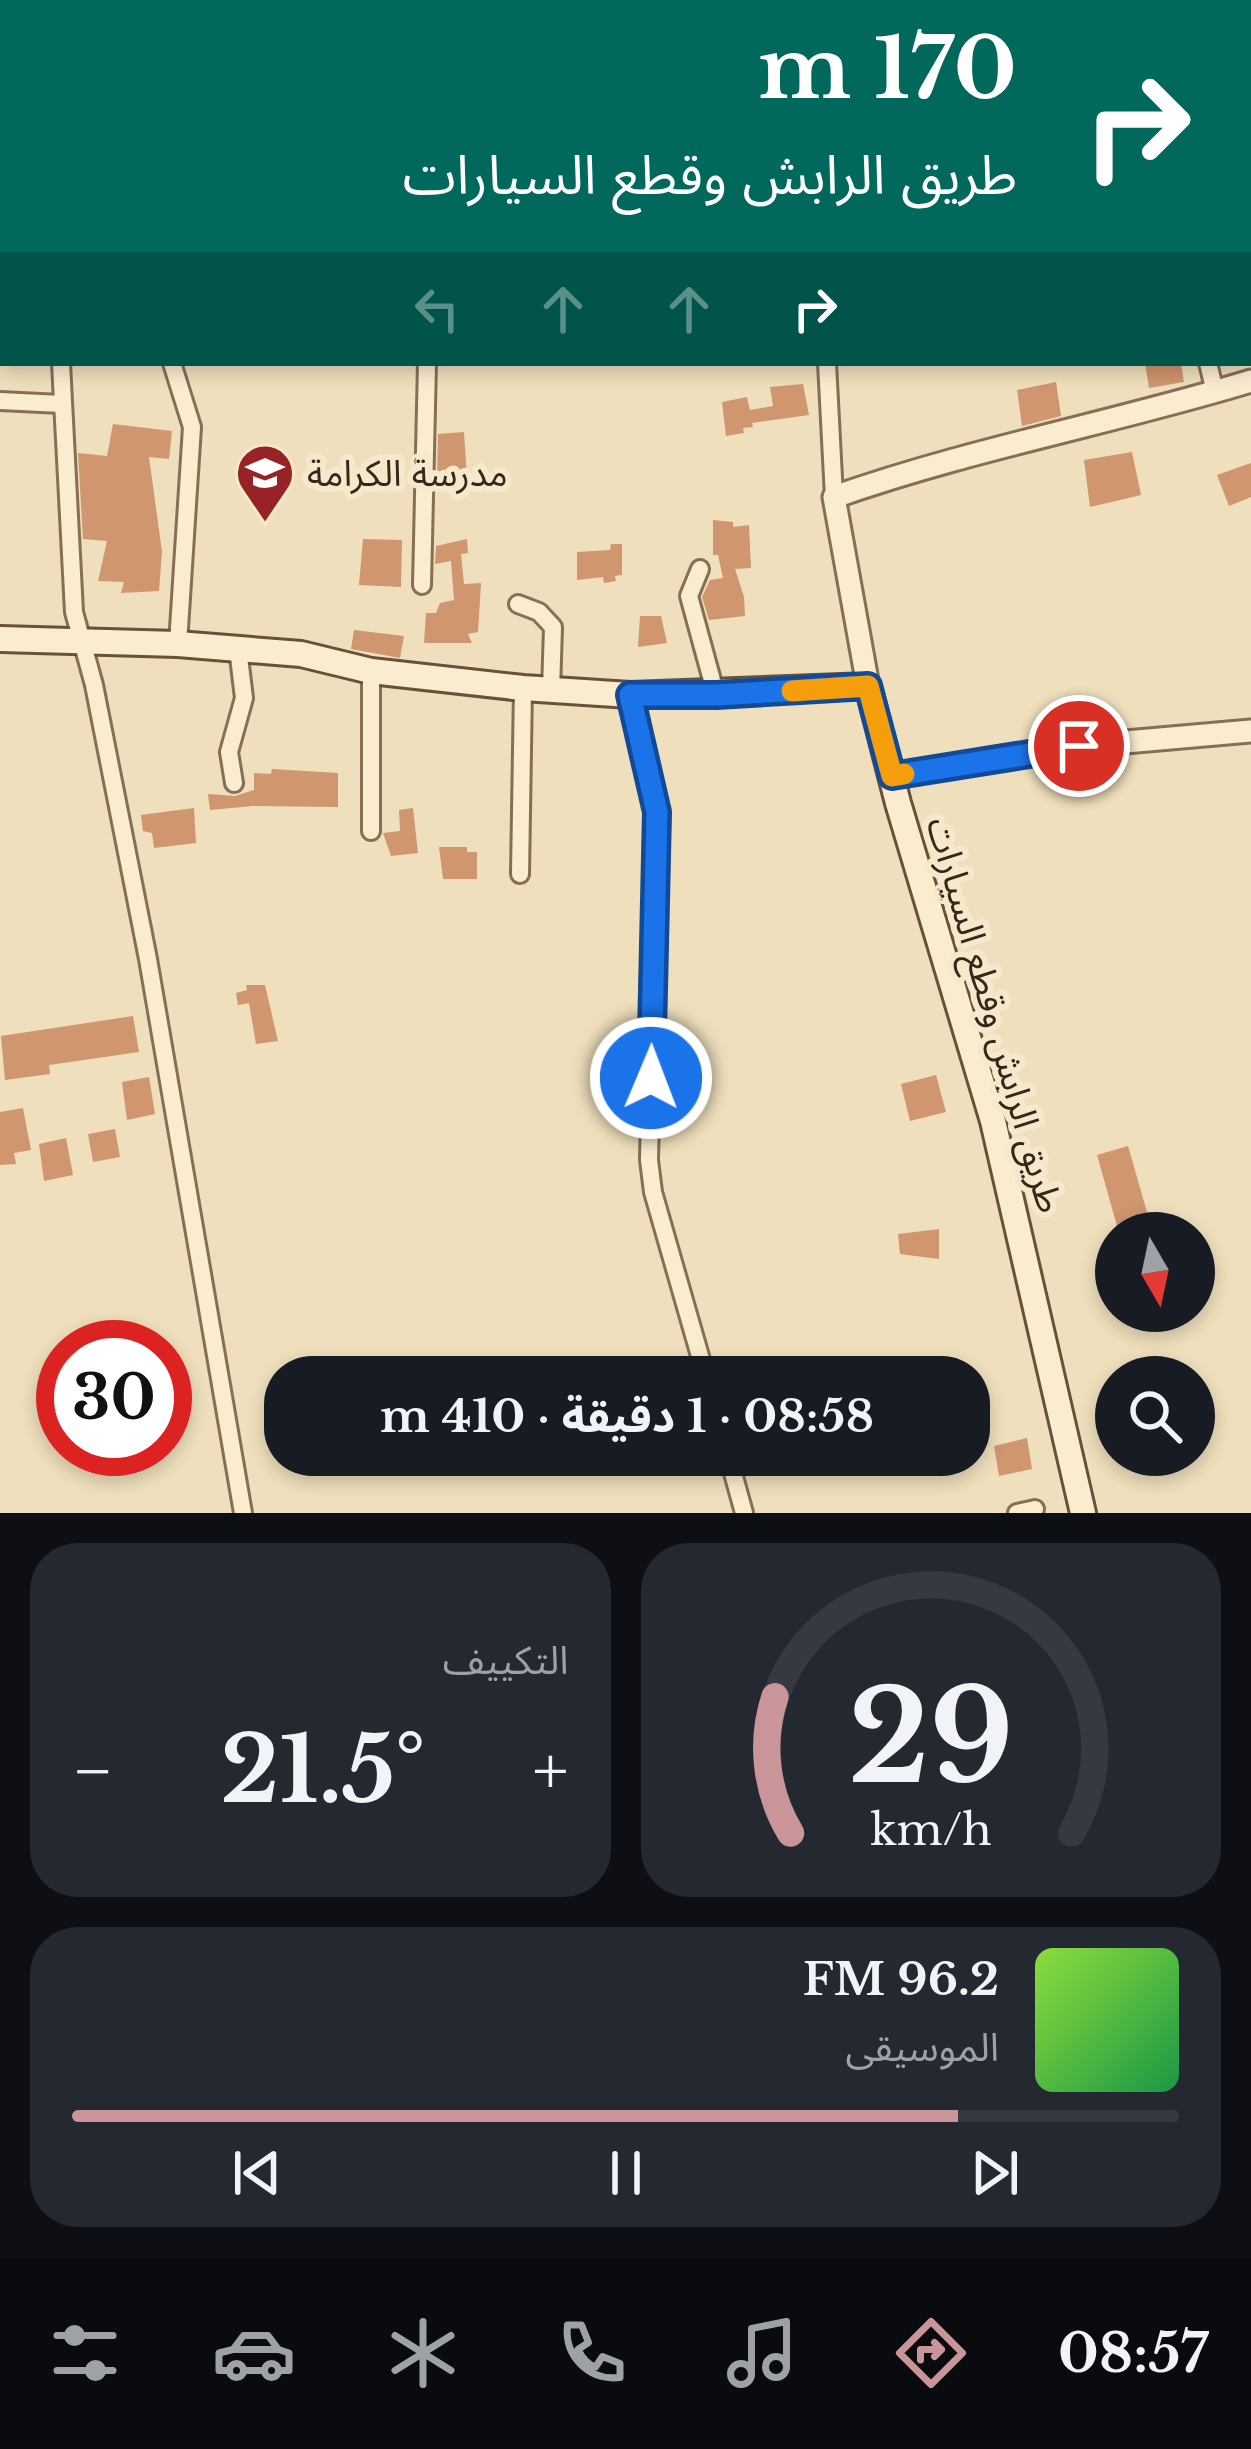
<!DOCTYPE html>
<html lang="ar">
<meta charset="utf-8">
<style>
:root{--surface:#171b24;--page:#242831;--text:#f1f3f6;--muted:#9ea1a6;--line:#363941;--accent:#c99598}
body{margin:0;font-family:"Libre Baskerville","Noto Sans Arabic",serif;background:var(--page);color:var(--text);direction:rtl;height:100vh;display:flex;flex-direction:column;font-size:45px;white-space:nowrap}
*{box-sizing:border-box;margin:0}
p{font-size:39px;color:var(--muted)}
.icon{flex:none;width:66px;height:66px;fill:none;stroke:currentColor;stroke-width:2;stroke-linecap:round;stroke-linejoin:round}
.map{position:relative;height:1513px;overflow:hidden;direction:ltr}
.side{display:flex;flex-direction:column;gap:30px;padding:30px;background:#0d0f14;flex:1}
.side>*{flex:none}
.banner{position:absolute;left:0px;top:0px;width:1251px;height:366px;box-shadow:0 6px 18px #0003;direction:rtl;background:#00695c;color:#fff;overflow:hidden}
.needle{width:78px;rotate:171deg}
.controls{position:absolute;left:1095px;top:1212px;display:grid;gap:24px}
.controls a{display:grid;place-items:center;width:120px;height:120px;border-radius:50%;background:var(--surface);box-shadow:0 6px 18px #0003;font-size:60px}
.speed{position:absolute;left:36px;top:1320px;display:flex;gap:24px;font-size:60px;font-weight:700;text-align:center}
.speed>*{display:grid;place-content:center;width:156px;height:156px;border-radius:50%;background:var(--surface);box-shadow:0 6px 18px #0003;line-height:1}
.speed .limit{border:18px solid #d22;background:#fff;color:#111}
.pin{position:absolute;display:grid;place-items:center;width:102px;height:102px;color:#fff;margin:-51px;border:6px solid #fff;border-radius:50%;box-shadow:0 3px 12px #0007}
.me{position:absolute;width:132px;margin:-66px;rotate:1deg;stroke-linejoin:round;filter:drop-shadow(0 0 9px #0008)}
.turn{display:flex;align-items:center;gap:42px;height:252px;padding:0 36px;font-size:54px}
.turn .icon{width:156px;height:156px;stroke-width:2.5}
.turn b{display:block;font-size:84px;line-height:102px}
.lanes{display:flex;align-items:center;height:114px;padding:0 36px;background:#0003;justify-content:center;gap:60px;direction:ltr}
.lanes .off{opacity:.35}
.big{font-size:90px;font-weight:700;line-height:1.1}
.side .card{flex:1;display:flex;flex-direction:column;justify-content:center;gap:18px;min-width:0;padding:0 42px;border-radius:48px;background:var(--page)}
.side .dial{align-items:center;gap:0}
.dial svg{height:312px;overflow:visible;fill:none;stroke:var(--line);stroke-width:7;stroke-linecap:round;text-anchor:middle}
.dial text{fill:var(--text);stroke:none}
.song{display:flex;align-items:center;gap:36px}
.cover{width:144px;height:144px;border-radius:18px;background:linear-gradient(135deg,hsl(90 70% 55%),hsl(140 70% 35%))}
.played{height:12px;border-radius:6px;background:linear-gradient(90deg,var(--accent) 80%,var(--line) 80%)}
.keys{display:flex;justify-content:space-around;direction:ltr}
.heat{display:flex;justify-content:space-between;align-items:center;font-size:66px;direction:ltr}
.side .tiles{flex:1;display:grid;gap:30px;grid-template-columns:1fr 1fr}
.card:last-child{grid-column:span 2}
.trip{position:absolute;left:264px;top:1356px;width:726px;height:120px;border-radius:48px;background:var(--surface);box-shadow:0 6px 18px #0003;font-weight:700;line-height:120px;text-align:center;direction:rtl}
.dock{display:flex;height:192px;justify-content:space-around;align-items:center;background:#090b0e;color:var(--muted)}
.dock .icon{width:84px;height:84px}
.dock .active{color:var(--accent)}
.dock b{font-size:54px;color:var(--text)}
.map>svg:first-child{display:block}
</style>
<div class="map">
<svg width="1251" height="1513" viewBox="0 0 1251 1513">
<rect width="100%" height="100%" fill="#efdfbc"/>
<g fill="#cf9670">
<path d="M 1145,363 L 1181,363 L 1184,382 L 1149,388 Z"/>
<path d="M 1056,382 L 1061,416 L 1022,426 L 1017,390 Z"/>
<path d="M 803,384 L 809,415 L 752,423 L 753,427 L 743,428 L 744,433 L 726,436 L 722,402 L 747,397 L 750,410 L 773,406 L 770,387 Z"/>
<path d="M 113,424 L 172,431 L 169,459 L 149,457 L 162,552 L 159,591 L 121,593 L 124,582 L 98,581 L 107,541 L 83,539 L 78,453 L 107,456 Z"/>
<path d="M 464,432 L 467,479 L 437,483 L 438,434 Z"/>
<path d="M 1132,452 L 1141,495 L 1090,507 L 1084,460 Z"/>
<path d="M 1251,463 L 1251,497 L 1229,506 L 1217,475 Z"/>
<path d="M 713,520 L 733,522 L 733,527 L 749,525 L 751,568 L 735,569 L 744,597 L 745,616 L 709,620 L 702,597 L 710,580 L 723,578 L 718,555 L 713,555 Z"/>
<path d="M 363,539 L 402,540 L 401,587 L 359,585 Z"/>
<path d="M 467,539 L 468,553 L 461,554 L 464,584 L 481,583 L 478,632 L 468,634 L 472,643 L 424,643 L 426,613 L 436,613 L 440,603 L 454,600 L 451,561 L 435,564 L 436,546 Z"/>
<path d="M 611,544 L 622,544 L 622,575 L 615,576 L 616,581 L 604,583 L 603,577 L 577,580 L 577,552 L 610,550 Z"/>
<path d="M 640,616 L 661,616 L 667,643 L 638,647 Z"/>
<path d="M 354,630 L 404,636 L 400,658 L 351,649 Z"/>
<path d="M 272,769 L 338,773 L 338,807 L 253,806 L 210,810 L 208,794 L 235,796 L 254,790 L 254,773 L 271,774 Z"/>
<path d="M 194,808 L 196,843 L 154,848 L 152,833 L 143,831 L 141,815 Z"/>
<path d="M 413,808 L 418,853 L 391,856 L 383,833 L 400,831 L 399,810 Z"/>
<path d="M 439,847 L 467,847 L 467,852 L 477,852 L 477,879 L 443,879 Z"/>
<path d="M 246,985 L 265,985 L 278,1041 L 256,1044 L 249,1003 L 238,1005 L 236,993 L 247,990 Z"/>
<path d="M 133,1016 L 139,1052 L 49,1065 L 50,1074 L 5,1080 L 1,1036 Z"/>
<path d="M 936,1075 L 946,1112 L 910,1121 L 901,1084 Z"/>
<path d="M 149,1077 L 155,1114 L 127,1120 L 122,1082 Z"/>
<path d="M 23,1108 L 31,1150 L 14,1153 L 16,1164 L 0,1165 L 0,1112 Z"/>
<path d="M 115,1129 L 120,1157 L 93,1162 L 88,1134 Z"/>
<path d="M 66,1138 L 73,1175 L 44,1181 L 39,1144 Z"/>
<path d="M 1128,1146 L 1153,1233 L 1119,1233 L 1097,1155 Z"/>
<path d="M 939,1229 L 939,1259 L 900,1254 L 898,1234 Z"/>
<path d="M 1027,1438 L 1032,1469 L 999,1476 L 994,1446 Z"/>
</g>
<g fill="none" stroke-linecap="round" stroke-linejoin="round">
<g stroke="#876f55" stroke-width="22">
<g id="minor">
<path d="M 763,0 L 763,3"/>
<path d="M 101,3 L 102,0"/>
<path d="M 867,3 L 871,0"/>
<path d="M 61,363 L 74,612 L 94,685 L 148,959 L 243,1513"/>
<path d="M 172,363 L 192,427 L 178,644"/>
<path d="M 827,363 L 834,497"/>
<path d="M 1208,363 L 1215,392"/>
<path d="M 0,401 L 61,404"/>
<path d="M 700,569 L 689,596 L 716,695"/>
<path d="M 422,585 L 427,363"/>
<path d="M 518,604 L 539,612 L 553,627 L 551,691"/>
<path d="M 630,695 L 657,812 L 649,1160 L 653,1192 L 706,1377"/>
<path d="M 234,783 L 229,752 L 244,698 L 238,649"/>
<path d="M 371,831 L 371,671"/>
<path d="M 520,874 L 523,688"/>
<path d="M 728,1455 L 744,1513"/>
<path d="M 1017,1513 L 1035,1509"/>
</g>
</g>
<g stroke="#876f55" stroke-width="27">
<g id="tertiary">
<path d="M 868,686 L 834,497 C 970,449 1113,423 1251,381"/>
<path d="M 892,776 L 1080,746 L 1251,731"/>
</g>
</g>
<g stroke="#685039" stroke-width="30">
<path id="secondary" d="M 0,639 L 178,644 L 301,654 L 371,671 L 523,688 L 630,695 L 868,686 L 898,803 L 993,1121 L 1083,1513"/>
</g>
<use href="#minor" stroke="#faeccf" stroke-width="16"/>
<use href="#tertiary" stroke="#faeccf" stroke-width="21"/>
<use href="#secondary" stroke="#faeccf" stroke-width="24"/>
</g>
<g fill="none" stroke-linecap="round" stroke-linejoin="round">
<g stroke="#114b97" stroke-width="30">
<path id="route" d="M 651,1078 L 657,812 L 630,695 L 716,695 L 868,686 L 892,776 L 1079,746"/>
</g>
<use href="#route" stroke="#1a73e8" stroke-width="21"/>
<path stroke="#f59e0b" stroke-width="21" d="M 792,691 L 868,686 L 892,776 L 904,774"/>
</g>
<defs>
<g id="school-pin" transform="scale(3)"><path d="M0 17L-7.5 6A9.5 9.5 0 1 1 7.5 6Z" fill="#982326" stroke="#f6e9cb"/><path d="M0-5L7-2L0 1L-7-2ZM-4 1L0 2.5L4 1V4Q0 6-4 4Z" fill="#fff"/></g>
</defs>
<g fill-rule="evenodd">
<use href="#school-pin" x="265" y="473"/>
</g>
<g text-anchor="middle" dominant-baseline="central" stroke-width="12" stroke-linejoin="round" paint-order="stroke">
<g font-size="36" fill="#35271b" stroke="#f6e9cb" text-anchor="start">
<text x="307" y="473">مدرسة الكرامة</text>
</g>
<g font-size="36" fill="#35271b" stroke="#f6e9cb">
<text transform="translate(995 1015) rotate(74)">طريق الرابش وقطع السيارات</text>
</g>
</g>
</svg>
<div class="controls">
<a><svg class="needle" viewBox="-14 -14 28 28"><path d="M0-13l5 13h-10z" fill="#e53935"/><path d="M0 13l5-13h-10z" fill="#9ea1a6"/></svg></a>
<a><svg class="icon" aria-label="search" viewBox="0 0 24 24"><circle cx="10" cy="10" r="6"/><path d="M15 15l6 6"/></svg></a>
</div>
<div class="speed"><div class="limit">30</div></div>
<div class="pin" style="left:1079px;top:746px;background:#d93025"><svg class="icon" aria-label="arrive" viewBox="0 0 24 24"><path d="M6 21V4h12l-3 4 3 4H6"/></svg></div>
<svg class="me" style="left:651px;top:1078px" viewBox="-20 -20 40 40"><circle r="17" fill="#1a73e8" stroke="#fff" stroke-width="3"/><path d="M0-11L8 9 0 5-8 9z" fill="#fff"/></svg>
<div class="trip">08:58 · 1 دقيقة · 410 m</div>
<div class="banner">
<div class="turn"><svg class="icon" aria-label="right" viewBox="0 0 24 24"><path d="M7 20v-9h11M14 6l5 5-5 5"/></svg><div><b>170 m</b>طريق الرابش وقطع السيارات</div></div>
<div class="lanes"><svg class="icon off" aria-label="left" viewBox="0 0 24 24"><path d="M17 20v-9H6M10 6l-5 5 5 5"/></svg><svg class="icon off" aria-label="ahead" viewBox="0 0 24 24"><path d="M12 20V5M6 11l6-6 6 6"/></svg><svg class="icon off" aria-label="ahead" viewBox="0 0 24 24"><path d="M12 20V5M6 11l6-6 6 6"/></svg><svg class="icon" aria-label="right" viewBox="0 0 24 24"><path d="M7 20v-9h11M14 6l5 5-5 5"/></svg></div>
</div>
</div>
<section class="side">
<div class="tiles">
<div class="card dial"><svg viewBox="0 0 100 80">
<path d="M14 69A42 42 0 1 1 86 69"/>
<path d="M14 69A42 42 0 0 1 10 34" stroke="#c99598"/>
<text x="50" y="56" font-size="32" font-weight="700">29</text>
<text x="50" y="72" font-size="11">km/h</text>
</svg></div>
<div class="card"><p>التكييف</p>
<div class="heat"><a>−</a><b class="big">21.5°</b><a>+</a></div>
</div>
<div class="card">
<div class="song"><i class="cover"></i><div><b>96.2 FM</b><p>الموسيقى</p></div></div>
<div class="played"></div>
<div class="keys"><svg class="icon" aria-label="previous" viewBox="0 0 24 24"><path d="M18 5L8 12l10 7zM5 5v14"/></svg><svg class="icon" aria-label="pause" viewBox="0 0 24 24"><path d="M8 5v14M16 5v14"/></svg><svg class="icon" aria-label="next" viewBox="0 0 24 24"><path d="M6 5l10 7-10 7zM19 5v14"/></svg></div>
</div>
</div>
</section>
<nav class="dock">
<b>08:57</b>
<svg class="icon active" aria-label="directions" viewBox="0 0 24 24"><path d="M12 3l9 9-9 9-9-9zM9 14v-3h6M13 9l2 2-2 2"/></svg>
<svg class="icon" aria-label="music" viewBox="0 0 24 24"><path d="M9 18V5l10-2v13"/><circle cx="6" cy="18" r="3"/><circle cx="16" cy="16" r="3"/></svg>
<svg class="icon" aria-label="phone" viewBox="0 0 24 24"><path d="M5 4h4l2 5-3 2q2 4 5 5l2-3 5 2v4C11 20 4 13 5 4z"/></svg>
<svg class="icon" aria-label="climate" viewBox="0 0 24 24"><path d="M12 3v18M4 7l16 10M4 17L20 7"/></svg>
<svg class="icon" aria-label="car" viewBox="0 0 24 24"><path d="M5 17H2v-5l4-1 3-4h7l3 4 3 1v5h-3M9 17h6M6 11h13"/><circle cx="7" cy="17" r="2"/><circle cx="17" cy="17" r="2"/></svg>
<svg class="icon" aria-label="filters" viewBox="0 0 24 24"><path d="M4 7h16M4 17h16"/><circle cx="9" cy="7" r="2"/><circle cx="15" cy="17" r="2"/></svg>
</nav>
